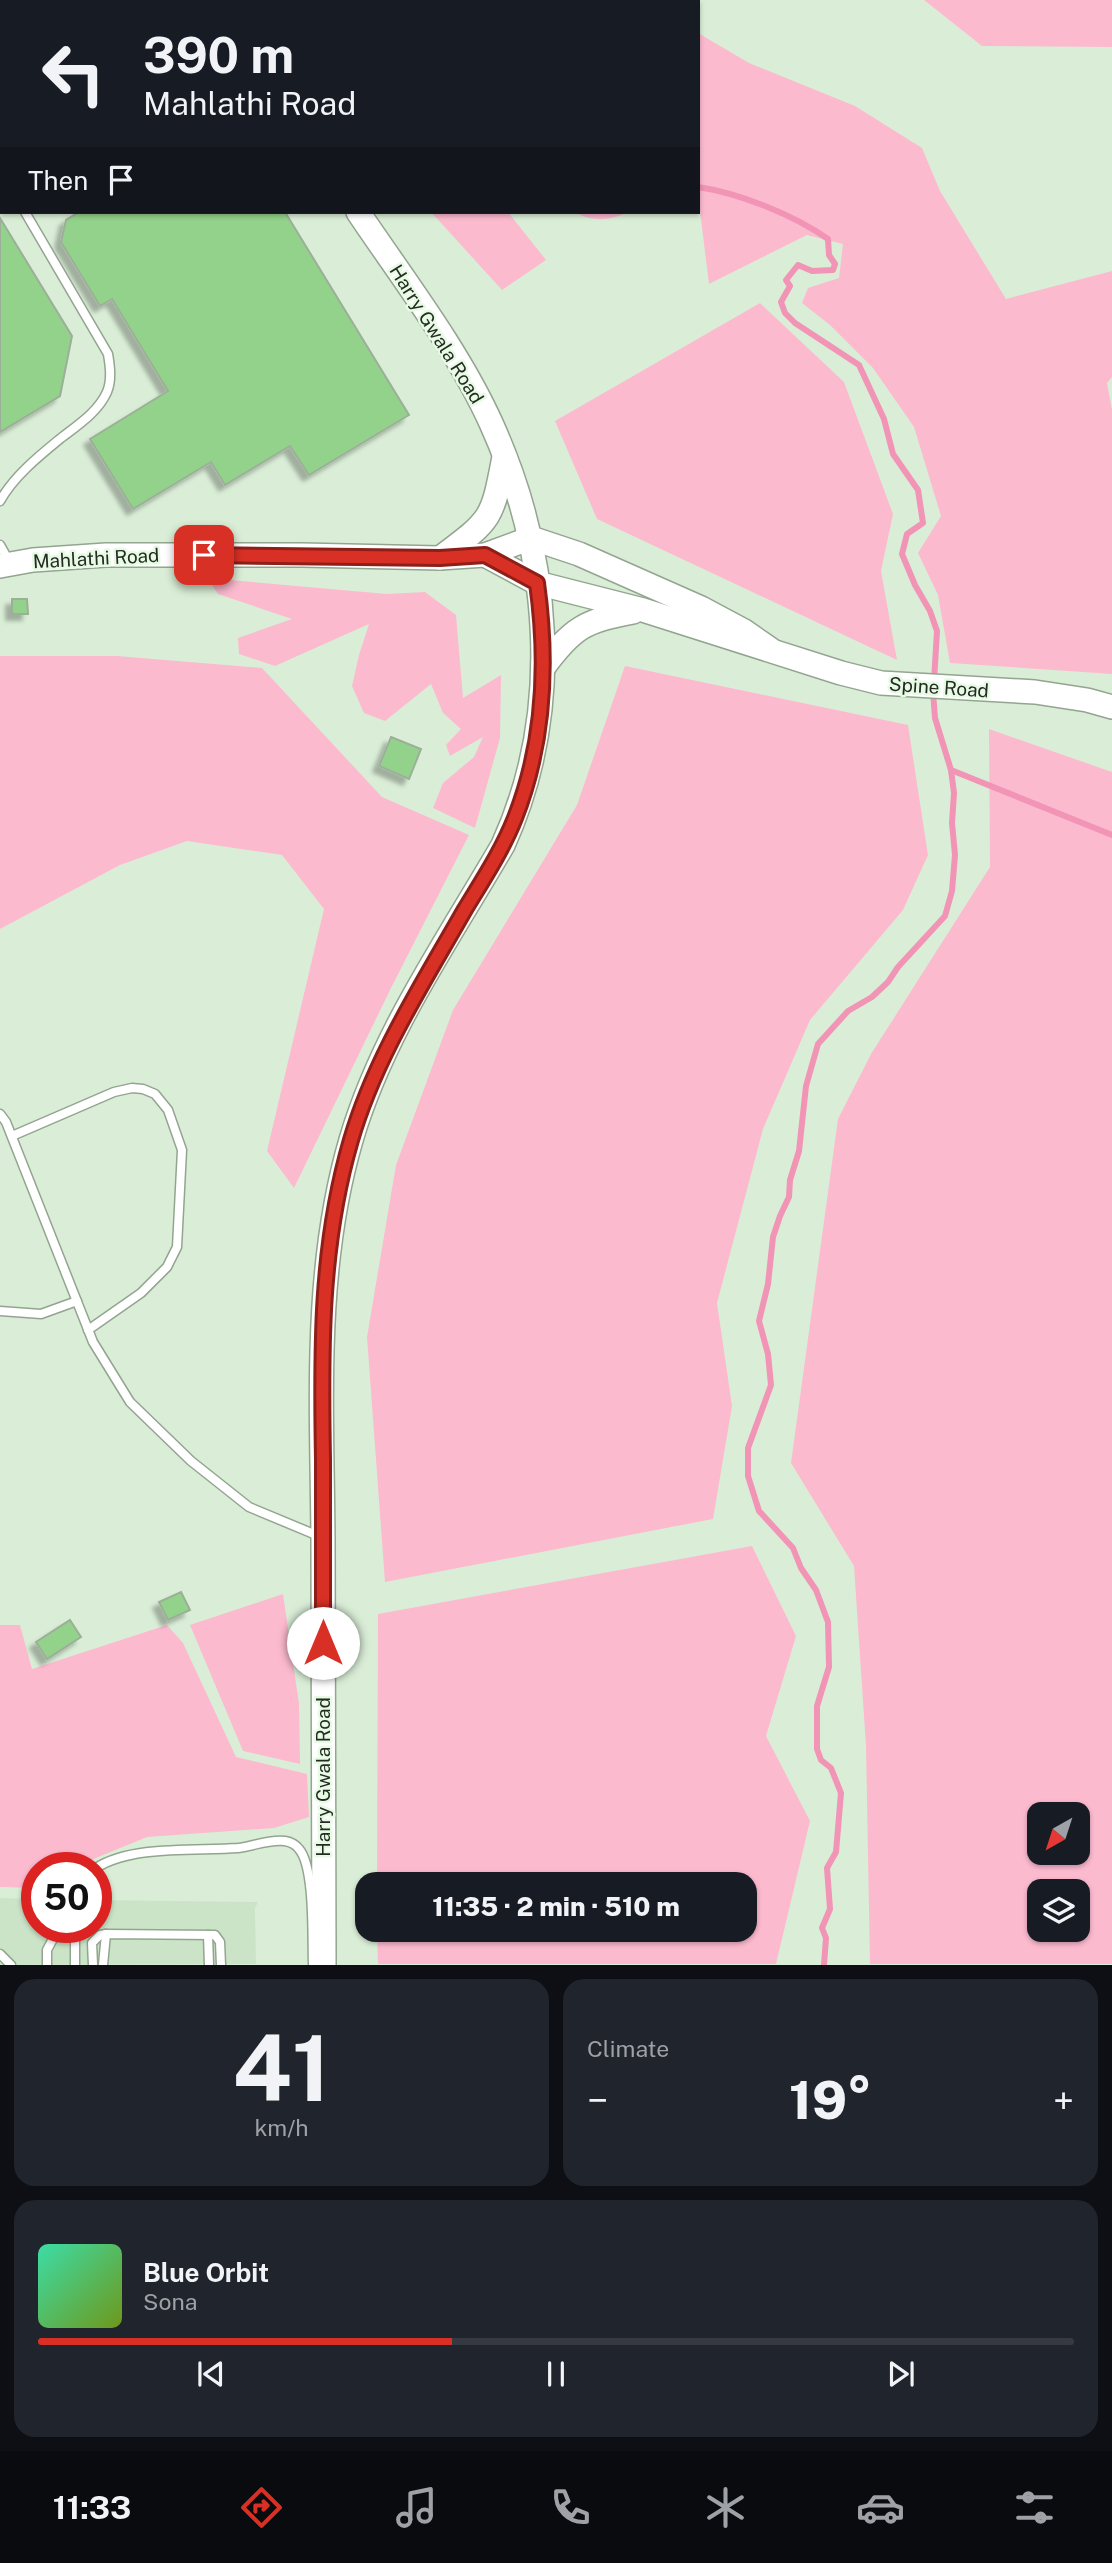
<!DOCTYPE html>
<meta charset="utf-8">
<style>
:root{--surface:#171b24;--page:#20242c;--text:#f1f3f6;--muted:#9ea1a6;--line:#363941;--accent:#d93025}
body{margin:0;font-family:"Public Sans",sans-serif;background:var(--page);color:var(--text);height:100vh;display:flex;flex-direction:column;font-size:26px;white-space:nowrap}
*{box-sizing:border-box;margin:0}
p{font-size:23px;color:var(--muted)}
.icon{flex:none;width:38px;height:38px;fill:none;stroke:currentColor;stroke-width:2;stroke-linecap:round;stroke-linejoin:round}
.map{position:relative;height:1965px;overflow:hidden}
.drawer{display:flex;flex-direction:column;gap:14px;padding:14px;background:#0d0f14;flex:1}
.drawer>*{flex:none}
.banner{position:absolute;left:0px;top:0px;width:700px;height:214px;box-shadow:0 2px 5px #0004;background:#171b24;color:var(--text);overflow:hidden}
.needle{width:46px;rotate:219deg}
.controls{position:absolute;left:1027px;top:1802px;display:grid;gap:14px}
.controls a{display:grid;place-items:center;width:63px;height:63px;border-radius:14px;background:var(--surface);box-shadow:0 2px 5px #0004;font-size:35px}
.speed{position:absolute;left:21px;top:1852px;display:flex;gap:14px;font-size:35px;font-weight:700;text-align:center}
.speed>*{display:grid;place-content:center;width:91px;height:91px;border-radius:50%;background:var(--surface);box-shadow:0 2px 5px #0004;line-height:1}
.speed .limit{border:10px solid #d22;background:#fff;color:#111}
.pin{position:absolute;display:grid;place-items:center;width:60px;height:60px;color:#fff;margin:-30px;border-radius:14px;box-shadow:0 4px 10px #0006}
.me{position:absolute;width:77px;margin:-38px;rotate:0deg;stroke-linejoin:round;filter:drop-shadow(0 0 5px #0008)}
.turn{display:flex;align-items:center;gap:24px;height:147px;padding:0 28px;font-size:32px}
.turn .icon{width:91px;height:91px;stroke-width:2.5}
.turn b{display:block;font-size:49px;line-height:60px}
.then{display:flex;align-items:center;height:66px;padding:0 28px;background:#0003;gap:14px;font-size:26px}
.big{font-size:52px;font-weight:800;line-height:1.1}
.drawer .widget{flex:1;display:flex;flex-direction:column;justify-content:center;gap:10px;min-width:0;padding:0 24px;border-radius:21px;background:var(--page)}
.drawer .dial{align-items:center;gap:0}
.dial b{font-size:91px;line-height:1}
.song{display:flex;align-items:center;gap:21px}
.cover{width:84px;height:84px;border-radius:10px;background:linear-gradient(135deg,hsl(160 70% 55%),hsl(80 70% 35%))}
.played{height:7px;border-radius:4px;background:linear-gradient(90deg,var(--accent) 40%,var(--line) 40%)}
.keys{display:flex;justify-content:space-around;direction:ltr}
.heat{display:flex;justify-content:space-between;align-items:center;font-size:38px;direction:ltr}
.drawer .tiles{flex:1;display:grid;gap:14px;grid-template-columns:1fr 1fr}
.widget:last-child{grid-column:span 2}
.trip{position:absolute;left:355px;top:1872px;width:402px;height:70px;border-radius:21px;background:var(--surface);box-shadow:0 2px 5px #0004;font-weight:800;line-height:70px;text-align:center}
.tabs{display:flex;height:112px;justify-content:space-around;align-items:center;background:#090b0e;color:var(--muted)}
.tabs .icon{width:49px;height:49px}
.tabs .selected{color:var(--accent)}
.tabs b{font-size:32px;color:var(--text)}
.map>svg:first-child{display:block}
</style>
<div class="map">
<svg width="1112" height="1965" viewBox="0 0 1112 1965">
<defs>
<filter id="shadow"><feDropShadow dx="-6" dy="6" stdDeviation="2" flood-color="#0004"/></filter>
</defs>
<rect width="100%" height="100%" fill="#daeed7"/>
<path fill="#cbe4c7" d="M 0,1898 L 37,1899 L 37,1927 L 96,1927 L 96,1900 L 258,1902 L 255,1908 L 256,1964 L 0,1965 Z"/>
<g fill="#fcbacf" fill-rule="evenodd">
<path d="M 0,0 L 165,0 L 166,2 L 2,2 L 2,26 Z"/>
<path d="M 457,0 L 683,0 L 455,2 Z"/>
<path d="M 924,0 L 1112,0 L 1112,47 L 982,46 Z"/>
<path d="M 698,33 L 749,63 L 855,106 L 922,148 L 940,191 L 1006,299 L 1112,271 L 1112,377 L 1107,383 L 1112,410 L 1112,674 L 950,663 L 938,595 L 918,553 L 941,516 L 914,427 L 873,368 L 830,325 L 802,303 L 808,288 L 839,278 L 843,244 L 807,235 L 709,284 L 698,195 Z"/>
<path d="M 431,212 L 508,212 L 546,260 L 502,290 Z"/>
<path d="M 575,212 L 627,212 C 612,221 591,222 575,212 Z"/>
<path d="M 760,303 L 844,382 L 893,514 L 881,571 L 897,660 L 597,519 L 555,421 Z"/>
<path d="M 207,578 L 387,594 L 425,592 L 456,615 L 463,698 L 501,675 L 500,738 L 475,828 L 433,808 L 443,783 L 474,757 L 483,737 L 450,756 L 446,745 L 461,729 L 443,713 L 431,684 L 385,721 L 364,713 L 352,686 L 359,655 L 369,624 L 275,666 L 239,654 L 238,638 L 292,619 L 218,594 Z"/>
<path d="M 0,656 L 117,656 L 262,668 L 382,797 L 469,835 L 391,988 L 294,1188 L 267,1151 L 324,909 L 282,855 L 187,841 L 120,865 L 0,929 Z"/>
<path d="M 625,666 L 908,725 L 928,855 L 903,910 L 810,1020 L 763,1129 L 717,1303 L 732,1406 L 713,1519 L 385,1582 L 367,1337 L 396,1165 L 453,1010 L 577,805 Z"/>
<path d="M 989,729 L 1112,772 L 1112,1964 L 870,1964 L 866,1746 L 854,1566 L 791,1463 L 838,1119 L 871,1054 L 990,867 ZM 1040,1815 L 1078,1815 L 1078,1853 L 1040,1853 ZM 1040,1892 L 1078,1892 L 1078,1930 L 1040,1930 Z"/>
<path d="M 752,1546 L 796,1636 L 766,1736 L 810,1821 L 776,1964 L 378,1964 L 377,1930 L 746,1930 L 746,1885 L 377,1885 L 378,1614 Z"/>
<path d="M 283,1594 L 299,1704 L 300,1764 L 243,1751 L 190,1625 Z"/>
<path d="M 0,1625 L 20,1625 L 32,1669 L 167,1625 L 183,1643 L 236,1757 L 307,1774 L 309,1817 L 274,1828 L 147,1837 L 91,1860 L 85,1867 L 37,1867 L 37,1888 L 0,1887 Z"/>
</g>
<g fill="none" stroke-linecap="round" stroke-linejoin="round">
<g stroke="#f194b5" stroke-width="6">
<path d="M 236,0 L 242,2"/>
<path d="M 698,187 C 739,193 794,215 828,239 L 829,255 L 835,264 L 833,270 L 812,271 L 798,265 L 786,280 L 790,286 L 781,302 L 785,313 L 795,323 L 859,365 L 884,419 L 893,454 L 918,490 L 923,523 L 907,534 L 902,554 L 915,585 L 930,611 L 937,631 L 934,681"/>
<path d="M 951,770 L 1112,835"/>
<path d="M 824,1965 L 826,1938 L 822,1928 L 830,1909 L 827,1868 L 836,1852 L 841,1793 L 831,1768 L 821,1760 L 817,1749 L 817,1706 L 829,1667 L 828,1622 L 816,1590 L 801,1568 L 793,1548 L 759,1511 L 748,1476 L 748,1448 L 771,1385 L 768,1354 L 759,1321 L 768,1284 L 773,1237 L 780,1216 L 789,1197 L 790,1180 L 799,1151 L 806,1086 L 818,1044 L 848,1011 L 872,997 L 888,982 L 898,967 L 945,916 L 952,891 L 955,855 L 952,823 L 954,793 L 951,770 L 935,718 L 933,692"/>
</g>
</g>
<g fill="#93d28a" stroke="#9caf99" stroke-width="2" filter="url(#shadow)">
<path d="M 79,212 L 285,212 L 409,415 L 309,475 L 290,446 L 225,485 L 211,462 L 133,509 L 90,439 L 168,391 L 112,299 L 100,306 L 61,242 L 66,220 Z"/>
<path d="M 0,218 L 72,336 L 60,396 L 0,432 Z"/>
<path d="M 12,599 L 27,599 L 28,614 L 12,614 Z"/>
<path d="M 391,737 L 421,749 L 409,779 L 379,766 Z"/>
<path d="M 181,1592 L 190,1610 L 168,1620 L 159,1602 Z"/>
<path d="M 70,1620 L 81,1637 L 47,1659 L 36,1642 Z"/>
</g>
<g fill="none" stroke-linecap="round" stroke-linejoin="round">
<g stroke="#93a590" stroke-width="11">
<g id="lane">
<path d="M 0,501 C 14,476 39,456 61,438 C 78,425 98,412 107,392 C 112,380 110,366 108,354 L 25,212"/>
<path d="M 0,545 L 9,561"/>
<path d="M 0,1114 L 6,1122 L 93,1342 L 130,1402 L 191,1461 L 249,1507 L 321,1537"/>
<path d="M 12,1136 L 114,1092 L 132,1088 L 143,1089 L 155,1094 L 168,1110 L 182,1150 L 177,1247 L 167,1267 L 141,1293 L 88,1330"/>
<path d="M 0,1311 L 41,1314 L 77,1301"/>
<path d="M 96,1868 C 132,1845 195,1851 238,1848 C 254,1846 269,1839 285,1841 C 291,1842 296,1845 299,1849 C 315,1867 312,1939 313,1965"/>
<path d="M 208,1935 L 209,1965"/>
<path d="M 0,1954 L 11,1965"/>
<path d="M 47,1965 L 47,1950 L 55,1935 L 75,1930"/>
<path d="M 75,1965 L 75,1927"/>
<path d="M 93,1965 L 92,1943 L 100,1935 L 106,1934 L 215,1935 L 220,1942 L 221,1965"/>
<path d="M 103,1965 L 106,1934"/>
</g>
</g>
<g stroke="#93a590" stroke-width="26">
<g id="secondary">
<path d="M 218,0 L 219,2"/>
<path d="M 485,555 L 537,583 L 643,610 L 841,673 L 881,683 L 1035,692 L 1087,700 L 1112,707"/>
<path d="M 440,558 C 492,519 492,520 504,457"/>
<path d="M 0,566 L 33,560 L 106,555 L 302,555 L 440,558 L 485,555 L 531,538 L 579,554 L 701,608 L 744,631 L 770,649"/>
<path d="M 543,668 C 573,627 585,621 633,612"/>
<path d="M 324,1965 C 324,1823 324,1681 323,1539 C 322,1405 313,1270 351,1140 C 382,1034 448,940 503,845 C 564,711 551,555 491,423 C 458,350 403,279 358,212"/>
</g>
</g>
<use href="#lane" stroke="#fff" stroke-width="8"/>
<use href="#secondary" stroke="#fff" stroke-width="23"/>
</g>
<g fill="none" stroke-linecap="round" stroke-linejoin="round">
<g stroke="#8d1f18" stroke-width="18">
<path id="route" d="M 204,555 L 440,558 L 485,555 L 537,583 C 548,662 544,744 515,818 C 502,851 482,881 464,911 C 422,985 375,1058 351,1140 C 320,1246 321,1351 323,1460 C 323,1521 323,1582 323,1643"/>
</g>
<use href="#route" stroke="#d93025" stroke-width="12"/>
</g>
<g text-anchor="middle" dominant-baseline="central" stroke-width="5" stroke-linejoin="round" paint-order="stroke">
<g font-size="19" fill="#242b23" stroke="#e7fbe4">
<text transform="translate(437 334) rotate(58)">Harry Gwala Road</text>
<text transform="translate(96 558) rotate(-3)">Mahlathi Road</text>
<text transform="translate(939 687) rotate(4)">Spine Road</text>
<text transform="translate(323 1777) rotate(-90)">Harry Gwala Road</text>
</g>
</g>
</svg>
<div class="controls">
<a><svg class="needle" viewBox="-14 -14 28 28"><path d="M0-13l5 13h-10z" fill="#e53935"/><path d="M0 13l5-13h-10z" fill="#9ea1a6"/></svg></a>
<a><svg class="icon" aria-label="layers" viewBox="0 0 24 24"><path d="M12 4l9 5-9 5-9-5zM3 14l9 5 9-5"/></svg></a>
</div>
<div class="speed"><div class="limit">50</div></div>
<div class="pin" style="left:204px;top:555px;background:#d93025"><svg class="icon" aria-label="arrive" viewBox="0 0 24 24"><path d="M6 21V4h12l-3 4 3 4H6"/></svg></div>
<svg class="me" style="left:323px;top:1643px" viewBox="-20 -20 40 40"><circle r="19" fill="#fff"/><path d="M0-13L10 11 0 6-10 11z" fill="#d93025"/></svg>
<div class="trip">11:35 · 2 min · 510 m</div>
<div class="banner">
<div class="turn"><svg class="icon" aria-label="left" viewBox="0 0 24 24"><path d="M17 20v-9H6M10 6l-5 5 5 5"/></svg><div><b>390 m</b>Mahlathi Road</div></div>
<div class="then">Then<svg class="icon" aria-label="arrive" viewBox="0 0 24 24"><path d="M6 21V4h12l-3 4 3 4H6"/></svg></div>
</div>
</div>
<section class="drawer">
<div class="tiles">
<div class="widget dial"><b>41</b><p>km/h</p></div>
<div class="widget"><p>Climate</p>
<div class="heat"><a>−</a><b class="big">19°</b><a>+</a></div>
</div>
<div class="widget">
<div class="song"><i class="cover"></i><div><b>Blue Orbit</b><p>Sona</p></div></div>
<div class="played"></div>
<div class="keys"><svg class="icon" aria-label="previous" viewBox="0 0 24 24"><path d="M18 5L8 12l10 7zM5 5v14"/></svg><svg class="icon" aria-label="pause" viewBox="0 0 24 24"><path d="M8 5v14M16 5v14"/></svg><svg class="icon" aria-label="next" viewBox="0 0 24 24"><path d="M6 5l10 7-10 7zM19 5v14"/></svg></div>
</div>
</div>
</section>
<nav class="tabs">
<b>11:33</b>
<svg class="icon selected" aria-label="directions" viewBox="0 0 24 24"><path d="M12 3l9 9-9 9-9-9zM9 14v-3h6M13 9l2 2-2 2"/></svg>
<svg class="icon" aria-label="music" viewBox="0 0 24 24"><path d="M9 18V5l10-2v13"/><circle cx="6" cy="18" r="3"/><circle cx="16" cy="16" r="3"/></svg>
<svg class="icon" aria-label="phone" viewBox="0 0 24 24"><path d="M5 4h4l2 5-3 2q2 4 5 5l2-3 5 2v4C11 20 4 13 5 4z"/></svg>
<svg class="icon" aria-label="climate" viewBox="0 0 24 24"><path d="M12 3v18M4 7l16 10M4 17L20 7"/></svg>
<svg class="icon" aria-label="car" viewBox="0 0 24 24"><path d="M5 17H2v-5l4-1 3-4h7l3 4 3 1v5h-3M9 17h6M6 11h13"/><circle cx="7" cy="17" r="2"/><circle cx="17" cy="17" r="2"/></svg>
<svg class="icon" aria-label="filters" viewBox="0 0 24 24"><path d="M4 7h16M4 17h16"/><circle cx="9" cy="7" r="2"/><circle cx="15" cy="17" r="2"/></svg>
</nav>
